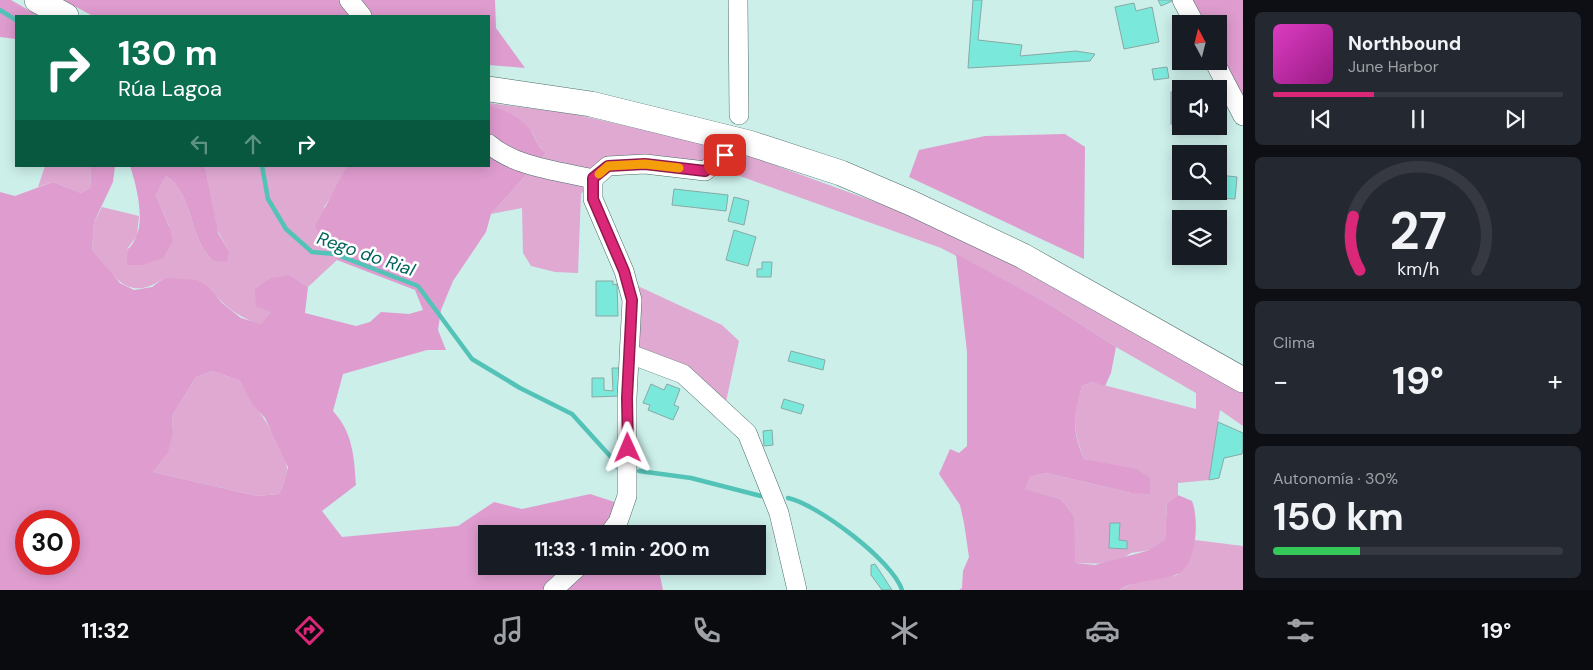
<!DOCTYPE html>
<html lang="es">
<meta charset="utf-8">
<style>
:root{--surface:#171b24;--page:#242831;--text:#f1f3f6;--muted:#9ea1a6;--line:#363941;--accent:#db2777}
body{margin:0;font-family:"DM Sans",sans-serif;background:var(--page);color:var(--text);height:100vh;display:flex;flex-direction:column;font-size:19px;white-space:nowrap}
*{box-sizing:border-box;margin:0}
p{font-size:16px;color:var(--muted)}
.icon{flex:none;width:28px;height:28px;fill:none;stroke:currentColor;stroke-width:2;stroke-linecap:round;stroke-linejoin:round}
.map{position:relative;flex:1;overflow:hidden}
.side{display:flex;flex-direction:column;gap:12px;padding:12px;background:#0d0f14;width:350px}
.side>*{flex:none}
.top-card{position:absolute;left:15px;top:15px;width:475px;height:152px;border-radius:0px;box-shadow:0 2px 12px #0003;background:#0b6e4f;color:#fff;overflow:hidden}
.needle{width:32px;rotate:353deg}
.tools{position:absolute;left:1172px;top:15px;display:grid;gap:10px}
.tools a{display:grid;place-items:center;width:55px;height:55px;border-radius:0px;background:var(--surface);box-shadow:0 2px 12px #0003;font-size:25px}
.speed{position:absolute;left:15px;top:510px;display:flex;gap:10px;font-size:25px;font-weight:700;text-align:center}
.speed>*{display:grid;place-content:center;width:65px;height:65px;border-radius:50%;background:var(--surface);box-shadow:0 2px 12px #0003;line-height:1}
.speed .limit{border:8px solid #d22;background:#fff;color:#111}
.pin{position:absolute;display:grid;place-items:center;width:42px;height:42px;color:#fff;margin:-21px;border-radius:10px;box-shadow:0 2px 8px #0006}
.me{position:absolute;width:55px;margin:-28px;rotate:359deg;stroke-linejoin:round;filter:drop-shadow(0 0 4px #0008)}
.turn{display:flex;align-items:center;gap:18px;height:105px;padding:0 20px;font-size:22px}
.turn .icon{width:65px;height:65px;stroke-width:2.5}
.turn b{display:block;font-size:35px;line-height:42px}
.lanes{display:flex;align-items:center;height:48px;padding:0 20px;background:#0003;justify-content:center;gap:25px;direction:ltr}
.lanes .off{opacity:.35}
.big{font-size:38px;font-weight:700;line-height:1.1}
.side .card{flex:1;display:flex;flex-direction:column;justify-content:center;gap:8px;min-width:0;padding:0 18px;border-radius:8px;background:var(--page)}
.side .dial{align-items:center;gap:0}
.dial svg{height:130px;overflow:visible;fill:none;stroke:var(--line);stroke-width:7;stroke-linecap:round;text-anchor:middle}
.dial text{fill:var(--text);stroke:none}
.song{display:flex;align-items:center;gap:15px}
.cover{width:60px;height:60px;border-radius:8px;background:linear-gradient(135deg,hsl(310 70% 55%),hsl(310 70% 35%))}
.played{height:5px;border-radius:2px;background:linear-gradient(90deg,var(--accent) 35%,var(--line) 35%)}
.keys{display:flex;justify-content:space-around;direction:ltr}
.heat{display:flex;justify-content:space-between;align-items:center;font-size:28px;direction:ltr}
.charge{height:8px;border-radius:4px;background:linear-gradient(90deg,#34c759 30%,var(--line) 0)}
.trip{position:absolute;left:478px;top:525px;width:288px;height:50px;border-radius:0px;background:var(--surface);box-shadow:0 2px 12px #0003;font-weight:700;line-height:50px;text-align:center}
.tabs{display:flex;height:80px;justify-content:space-around;align-items:center;background:#090b0e;color:var(--muted)}
.tabs .icon{width:35px;height:35px}
.tabs .current{color:var(--accent)}
.tabs b{font-size:22px;color:var(--text)}
main{display:flex;flex:1;min-height:0}
.map>svg:first-child{display:block}
</style>
<main>
<div class="map">
<svg width="1243" height="590" viewBox="0 0 1243 590">
<rect width="100%" height="100%" fill="#ccefea"/>
<g fill="#e0a9d2">
<path d="M 489,103 L 574,114 L 739,152 L 941,226 L 1003,256 L 1243,392 L 1243,426 L 1220,410 L 1209,480 L 1178,483 L 1178,495 L 1167,503 L 1165,539 L 1151,550 L 1131,553 L 1114,564 L 1074,563 L 1074,516 L 1061,499 L 1024,489 L 1030,477 L 1046,473 L 1131,493 L 1104,464 L 1084,459 C 1072,428 1073,417 1082,386 L 1092,382 L 1196,409 L 1196,393 L 1116,347 L 1054,307 L 941,248 L 737,175 L 725,156 L 705,171 L 645,164 L 593,179 L 581,194 L 578,273 L 555,272 L 531,266 L 523,253 L 522,208 L 491,214 L 546,153 C 538,147 537,140 532,133 C 526,124 499,108 489,105 Z"/>
<path d="M 45,166 L 90,166 L 91,187 L 81,193 L 53,182 L 38,187 Z"/>
<path d="M 205,166 L 347,166 L 336,189 L 324,207 L 337,241 L 337,260 L 308,287 L 290,275 L 271,312 L 261,325 C 239,317 225,308 211,289 L 164,278 C 128,304 114,276 92,250 L 94,222 L 102,207 L 139,216 L 137,236 L 127,249 L 169,226 L 156,195 L 166,176 C 189,192 189,221 201,244 C 203,250 208,255 212,260 L 229,251 L 217,230 Z"/>
<path d="M 627,281 L 722,325 L 739,341 L 724,411 L 683,374 L 630,354 Z"/>
<path d="M 213,371 L 240,381 C 250,400 288,449 287,468 C 287,477 283,486 279,494 L 257,496 L 153,472 L 165,455 L 173,433 L 172,416 L 196,377 Z"/>
<path d="M 1195,540 L 1243,546 L 1243,590 L 1119,590 L 1139,581 L 1177,575 L 1192,550 Z"/>
</g>
<g fill="#df9ccf" fill-rule="evenodd">
<path d="M 0,0 L 11,0 L 39,16 L 16,16 L 16,39 L 0,37 Z"/>
<path d="M 63,0 L 495,0 L 496,28 L 525,68 L 489,65 L 489,16 L 93,16 Z"/>
<path d="M 1182,0 L 1243,0 L 1243,116 L 1219,61 L 1219,24 L 1195,24 Z"/>
<path d="M 489,105 C 505,110 523,118 532,133 C 537,141 538,147 546,153 L 491,214 L 486,232 L 453,281 L 441,310 L 438,330 L 446,350 L 427,350 L 343,374 L 333,411 C 353,433 354,456 356,485 L 322,511 L 342,537 L 458,526 L 494,502 L 522,509 L 590,494 L 624,505 L 624,529 L 637,534 L 486,534 L 486,566 L 658,566 L 663,590 L 0,590 L 0,192 L 15,196 L 53,182 L 81,193 L 91,187 L 90,166 L 115,166 L 113,182 L 94,222 L 92,250 L 120,283 L 134,290 L 152,287 L 164,278 L 197,280 L 211,289 L 222,303 L 241,318 L 261,324 L 271,312 L 256,306 L 255,289 L 271,278 L 290,275 L 308,287 L 305,313 L 356,326 L 370,322 L 381,312 L 409,314 L 423,310 L 415,290 L 337,260 L 337,241 L 320,238 L 315,226 L 347,166 L 489,166 ZM 213,371 L 240,381 L 253,405 L 265,418 L 288,467 L 284,483 L 279,494 L 257,496 L 153,472 L 168,452 L 173,433 L 172,416 L 196,377 ZM 26,521 L 69,521 L 69,564 L 26,564 Z"/>
<path d="M 1065,134 L 1085,147 L 1084,259 L 909,177 L 919,150 L 985,136 Z"/>
<path d="M 130,166 L 205,166 L 218,233 L 229,251 L 227,262 L 212,260 C 208,255 203,250 201,244 C 189,221 189,192 166,176 L 156,195 L 170,229 L 173,241 L 163,258 L 142,265 L 127,265 C 127,244 129,253 136,237 C 145,219 136,184 130,166 Z"/>
<path d="M 956,254 L 1054,307 L 1116,347 L 1111,373 L 1105,386 L 1092,382 L 1082,386 C 1074,416 1071,429 1084,459 L 1136,469 L 1150,478 L 1150,494 L 1131,493 L 1046,473 L 1030,477 L 1025,489 L 1061,499 L 1074,516 L 1075,563 L 1095,565 L 1150,550 L 1165,539 L 1167,503 L 1178,495 L 1192,501 C 1199,518 1198,568 1175,575 C 1156,582 1137,579 1119,590 L 959,590 L 962,588 L 963,571 L 969,557 L 964,523 L 960,505 L 939,474 L 950,449 L 959,453 L 967,446 L 967,352 Z"/>
</g>
<g fill="none" stroke-linecap="round" stroke-linejoin="round">
<g stroke="#54c3b7" stroke-width="4.5">
<path d="M 0,10 L 16,20"/>
<path d="M 262,166 L 268,199 L 286,229 L 312,252 L 335,254 L 418,286 L 472,359 L 520,388 L 572,414 L 611,457 L 617,467"/>
<path d="M 639,471 L 691,478 L 761,496"/>
<path d="M 788,498 C 817,504 893,561 902,590"/>
</g>
</g>
<g fill="#7be8dc" stroke="#88a9a4">
<path d="M 973,0 L 982,0 L 978,40 L 1022,45 L 1020,56 L 1076,51 L 1095,54 L 1090,61 L 968,68 Z"/>
<path d="M 1158,0 L 1171,0 L 1172,1 L 1161,6 Z"/>
<path d="M 1134,3 L 1136,11 L 1152,7 L 1159,42 L 1124,49 L 1115,7 Z"/>
<path d="M 1167,67 L 1169,78 L 1154,80 L 1152,69 Z"/>
<rect x="1171" y="92" width="10" height="32"/>
<path d="M 1219,175 L 1237,177 L 1235,199 L 1190,196 L 1190,191 L 1219,191 Z"/>
<path d="M 674,189 L 728,195 L 726,211 L 672,205 Z"/>
<path d="M 734,197 L 749,201 L 744,225 L 728,221 Z"/>
<path d="M 734,230 L 756,237 L 748,266 L 726,260 Z"/>
<path d="M 762,262 L 772,262 L 771,277 L 757,277 L 757,269 L 762,269 Z"/>
<path d="M 596,281 L 613,281 L 613,285 L 617,284 L 618,316 L 596,316 Z"/>
<path d="M 791,351 L 825,360 L 823,370 L 788,361 Z"/>
<path d="M 612,368 L 621,368 L 621,396 L 592,397 L 592,378 L 604,378 L 604,390 L 613,391 Z"/>
<path d="M 651,384 L 664,390 L 667,384 L 680,389 L 674,405 L 679,407 L 673,420 L 648,410 L 650,405 L 643,403 Z"/>
<path d="M 784,399 L 804,405 L 801,414 L 781,408 Z"/>
<path d="M 1218,422 L 1243,433 L 1243,449 L 1242,454 L 1224,458 L 1219,478 L 1209,480 Z"/>
<path d="M 772,430 L 773,445 L 764,446 L 763,431 Z"/>
<path d="M 1110,523 L 1120,523 L 1119,540 L 1127,541 L 1127,549 L 1109,548 Z"/>
<path d="M 875,564 L 892,590 L 882,590 L 871,575 L 871,565 Z"/>
</g>
<g fill="none" stroke-linecap="round" stroke-linejoin="round">
<g stroke="#4d6c68" stroke-width="20">
<g id="minor">
<path d="M 349,0 L 362,16"/>
<path d="M 738,0 L 739,115"/>
<path d="M 1182,0 L 1195,24"/>
<path d="M 1214,61 L 1243,116"/>
<path d="M 489,144 C 515,167 559,171 593,179 L 608,166 L 645,164 L 705,171 L 725,155"/>
<path d="M 593,179 L 593,199 L 624,271 L 632,300 L 627,398 L 627,496 L 618,522 L 609,534"/>
<path d="M 630,354 L 683,374 L 747,433 L 779,513 L 797,590"/>
<path d="M 553,590 L 579,566"/>
</g>
</g>
<g stroke="#4d6c68" stroke-width="26">
<g id="major">
<path d="M 37,0 L 66,16"/>
<path d="M 489,89 L 591,104 L 749,143 L 841,173 L 911,203 L 1023,256 L 1243,380"/>
</g>
</g>
<use href="#minor" stroke="#fff" stroke-width="19"/>
<use href="#major" stroke="#fff" stroke-width="25"/>
</g>
<g fill="none" stroke-linecap="round" stroke-linejoin="round">
<g stroke="#8e194d" stroke-width="12">
<path id="route" d="M 628,448 L 627,398 L 632,300 L 624,271 L 593,199 L 593,178 L 608,166 L 645,164 L 705,171 L 725,155"/>
</g>
<use href="#route" stroke="#db2777" stroke-width="9"/>
<path stroke="#f59e0b" stroke-width="9" d="M 599,174 L 608,166 L 645,164 L 679,168"/>
</g>
<g text-anchor="middle" dominant-baseline="central" stroke-width="5" stroke-linejoin="round" paint-order="stroke">
<g font-size="18" font-style="italic" fill="#00645c" stroke="#fff">
<text transform="translate(366 254) rotate(19)">Rego do Rial</text>
</g>
</g>
</svg>
<div class="tools">
<a><svg class="needle" viewBox="-14 -14 28 28"><path d="M0-13l5 13h-10z" fill="#e53935"/><path d="M0 13l5-13h-10z" fill="#9ea1a6"/></svg></a>
<a><svg class="icon" aria-label="sound" viewBox="0 0 24 24"><path d="M4 9h4l5-4v14l-5-4H4zM17 9q2 3 0 6"/></svg></a>
<a><svg class="icon" aria-label="search" viewBox="0 0 24 24"><circle cx="10" cy="10" r="6"/><path d="M15 15l6 6"/></svg></a>
<a><svg class="icon" aria-label="layers" viewBox="0 0 24 24"><path d="M12 4l9 5-9 5-9-5zM3 14l9 5 9-5"/></svg></a>
</div>
<div class="speed"><div class="limit">30</div></div>
<div class="pin" style="left:725px;top:155px;background:#d93025"><svg class="icon" aria-label="arrive" viewBox="0 0 24 24"><path d="M6 21V4h12l-3 4 3 4H6"/></svg></div>
<svg class="me" style="left:628px;top:448px" viewBox="-20 -20 40 40"><path d="M0-17L14 15 0 8-14 15z" fill="#db2777" stroke="#fff" stroke-width="4"/></svg>
<div class="trip">11:33 · 1 min · 200 m</div>
<div class="top-card">
<div class="turn"><svg class="icon" aria-label="right" viewBox="0 0 24 24"><path d="M7 20v-9h11M14 6l5 5-5 5"/></svg><div><b>130 m</b>Rúa Lagoa</div></div>
<div class="lanes"><svg class="icon off" aria-label="left" viewBox="0 0 24 24"><path d="M17 20v-9H6M10 6l-5 5 5 5"/></svg><svg class="icon off" aria-label="ahead" viewBox="0 0 24 24"><path d="M12 20V5M6 11l6-6 6 6"/></svg><svg class="icon" aria-label="right" viewBox="0 0 24 24"><path d="M7 20v-9h11M14 6l5 5-5 5"/></svg></div>
</div>
</div>
<section class="side">
<div class="card">
<div class="song"><i class="cover"></i><div><b>Northbound</b><p>June Harbor</p></div></div>
<div class="played"></div>
<div class="keys"><svg class="icon" aria-label="previous" viewBox="0 0 24 24"><path d="M18 5L8 12l10 7zM5 5v14"/></svg><svg class="icon" aria-label="pause" viewBox="0 0 24 24"><path d="M8 5v14M16 5v14"/></svg><svg class="icon" aria-label="next" viewBox="0 0 24 24"><path d="M6 5l10 7-10 7zM19 5v14"/></svg></div>
</div>
<div class="card dial"><svg viewBox="0 0 100 80">
<path d="M14 69A42 42 0 1 1 86 69"/>
<path d="M14 69A42 42 0 0 1 10 36" stroke="#db2777"/>
<text x="50" y="56" font-size="32" font-weight="700">27</text>
<text x="50" y="72" font-size="11">km/h</text>
</svg></div>
<div class="card"><p>Clima</p>
<div class="heat"><a>−</a><b class="big">19°</b><a>+</a></div>
</div>
<div class="card"><p>Autonomía · 30%</p><b class="big">150 km</b><div class="charge"></div></div>
</section>
</main>
<nav class="tabs">
<b>11:32</b>
<svg class="icon current" aria-label="directions" viewBox="0 0 24 24"><path d="M12 3l9 9-9 9-9-9zM9 14v-3h6M13 9l2 2-2 2"/></svg>
<svg class="icon" aria-label="music" viewBox="0 0 24 24"><path d="M9 18V5l10-2v13"/><circle cx="6" cy="18" r="3"/><circle cx="16" cy="16" r="3"/></svg>
<svg class="icon" aria-label="phone" viewBox="0 0 24 24"><path d="M5 4h4l2 5-3 2q2 4 5 5l2-3 5 2v4C11 20 4 13 5 4z"/></svg>
<svg class="icon" aria-label="climate" viewBox="0 0 24 24"><path d="M12 3v18M4 7l16 10M4 17L20 7"/></svg>
<svg class="icon" aria-label="car" viewBox="0 0 24 24"><path d="M5 17H2v-5l4-1 3-4h7l3 4 3 1v5h-3M9 17h6M6 11h13"/><circle cx="7" cy="17" r="2"/><circle cx="17" cy="17" r="2"/></svg>
<svg class="icon" aria-label="filters" viewBox="0 0 24 24"><path d="M4 7h16M4 17h16"/><circle cx="9" cy="7" r="2"/><circle cx="15" cy="17" r="2"/></svg>
<b>19°</b>
</nav>
